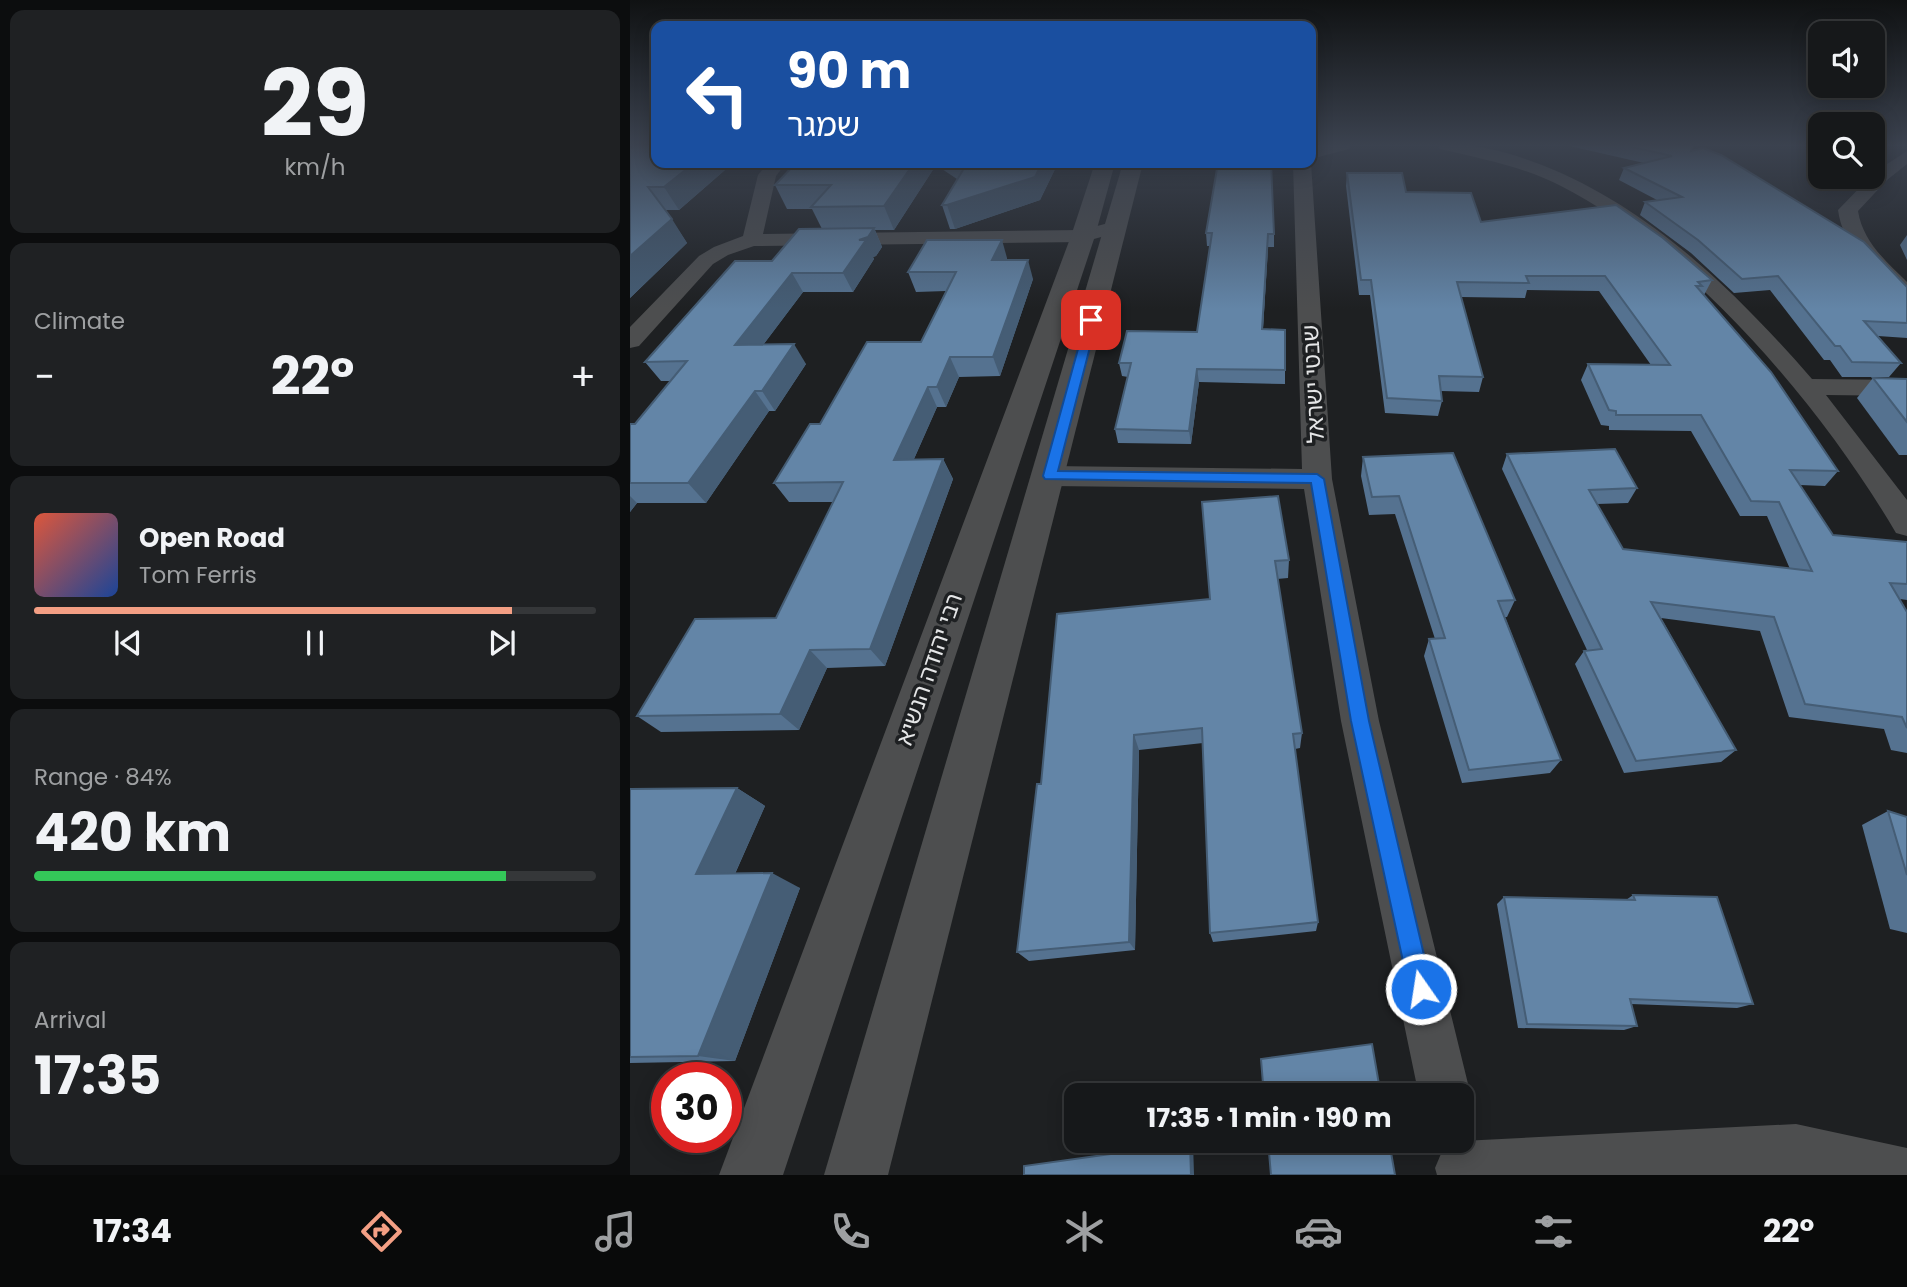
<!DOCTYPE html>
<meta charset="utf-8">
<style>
:root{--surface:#16181a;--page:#1f2123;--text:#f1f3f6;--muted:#9ea0a2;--line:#353739;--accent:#f39f84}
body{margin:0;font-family:Poppins,"Noto Sans Hebrew",sans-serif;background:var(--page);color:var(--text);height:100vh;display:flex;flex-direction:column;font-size:26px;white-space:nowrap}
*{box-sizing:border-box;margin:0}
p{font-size:23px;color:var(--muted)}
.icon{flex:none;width:38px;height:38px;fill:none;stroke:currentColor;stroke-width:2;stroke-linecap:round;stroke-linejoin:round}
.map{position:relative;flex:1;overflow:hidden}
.details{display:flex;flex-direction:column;gap:10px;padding:10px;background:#0c0d0e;width:630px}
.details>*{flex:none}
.guide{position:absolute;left:21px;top:21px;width:665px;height:147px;border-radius:14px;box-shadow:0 4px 18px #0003,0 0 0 2px var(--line);background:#1a4fa0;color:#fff;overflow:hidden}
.fabs{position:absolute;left:1178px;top:21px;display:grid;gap:14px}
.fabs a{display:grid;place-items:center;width:77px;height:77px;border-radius:14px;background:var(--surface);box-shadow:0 4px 18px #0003,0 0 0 2px var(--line);font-size:35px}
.speed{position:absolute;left:21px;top:1062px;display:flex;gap:14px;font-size:35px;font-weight:700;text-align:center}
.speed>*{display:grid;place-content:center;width:91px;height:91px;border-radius:50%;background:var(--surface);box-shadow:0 4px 18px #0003,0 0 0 2px var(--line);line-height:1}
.speed .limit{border:10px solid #d22;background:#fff;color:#111}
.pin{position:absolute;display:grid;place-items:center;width:60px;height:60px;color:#fff;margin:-30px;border-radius:14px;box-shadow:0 4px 10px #0006}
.me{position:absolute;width:77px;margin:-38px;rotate:347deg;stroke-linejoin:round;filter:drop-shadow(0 0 5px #0008)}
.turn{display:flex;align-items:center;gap:24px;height:147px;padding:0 21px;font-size:32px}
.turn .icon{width:91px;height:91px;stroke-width:2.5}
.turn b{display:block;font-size:49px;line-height:60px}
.big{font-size:52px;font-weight:700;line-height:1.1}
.details .card{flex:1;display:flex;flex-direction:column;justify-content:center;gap:10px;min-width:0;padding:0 24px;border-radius:14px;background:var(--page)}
.details .dial{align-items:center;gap:0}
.dial b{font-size:91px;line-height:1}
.song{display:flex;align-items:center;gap:21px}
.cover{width:84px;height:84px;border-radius:10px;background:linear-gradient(135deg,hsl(10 70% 55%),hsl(220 70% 35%))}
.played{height:7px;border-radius:4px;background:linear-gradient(90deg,var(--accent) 85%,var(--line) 85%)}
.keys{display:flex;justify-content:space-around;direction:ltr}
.heat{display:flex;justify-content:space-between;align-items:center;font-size:38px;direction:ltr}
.charge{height:10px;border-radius:5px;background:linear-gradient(90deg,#34c759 84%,var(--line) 0)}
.trip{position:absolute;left:434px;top:1083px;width:410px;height:70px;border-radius:14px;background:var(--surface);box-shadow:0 4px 18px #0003,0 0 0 2px var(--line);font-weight:700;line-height:70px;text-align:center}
.dock{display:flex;height:112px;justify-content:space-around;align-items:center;background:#090a0a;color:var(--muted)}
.dock .icon{width:49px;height:49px}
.dock .current{color:var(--accent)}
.dock b{font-size:32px;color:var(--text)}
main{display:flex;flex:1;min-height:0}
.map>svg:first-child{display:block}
</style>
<main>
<section class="details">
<div class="card dial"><b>29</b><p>km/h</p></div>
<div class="card"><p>Climate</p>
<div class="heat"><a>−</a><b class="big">22°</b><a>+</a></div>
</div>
<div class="card">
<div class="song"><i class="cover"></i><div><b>Open Road</b><p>Tom Ferris</p></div></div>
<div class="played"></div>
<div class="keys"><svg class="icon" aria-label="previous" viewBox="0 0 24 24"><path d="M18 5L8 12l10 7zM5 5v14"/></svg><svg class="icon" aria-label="pause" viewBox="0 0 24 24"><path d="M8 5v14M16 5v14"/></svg><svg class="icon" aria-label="next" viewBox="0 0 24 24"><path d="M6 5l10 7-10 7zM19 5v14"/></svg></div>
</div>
<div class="card"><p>Range · 84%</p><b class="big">420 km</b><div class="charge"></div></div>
<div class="card"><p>Arrival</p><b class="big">17:35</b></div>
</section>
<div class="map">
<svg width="1277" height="1175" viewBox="0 0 1277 1175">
<rect width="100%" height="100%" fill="#1e2022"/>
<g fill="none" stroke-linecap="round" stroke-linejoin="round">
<g fill="#4d4e4f" fill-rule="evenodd">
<path d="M 685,145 L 721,145 L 719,149 L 681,159 L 681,148 Z"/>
<path d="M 808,145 C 843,142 878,152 912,165 C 1021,208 1106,292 1182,379 L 1277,380 L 1277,396 L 1196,395 L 1277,500 L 1277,536 L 1266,533 C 1192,407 1062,253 931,186 C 892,166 852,159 810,149 Z"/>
<path d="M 1277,151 L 1277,164 L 1257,180 L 1228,211 C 1233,242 1256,261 1277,282 L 1277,302 L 1269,300 C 1244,273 1213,248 1208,210 L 1245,172 Z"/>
<path d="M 138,163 L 156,163 L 146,176 L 133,234 L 452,230 L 486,221 L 493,223 L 496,227 L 493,231 L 453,242 L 124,246 L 98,255 L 83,264 L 9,346 L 0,348 L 0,327 L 69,256 L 84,247 L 113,236 L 128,175 Z"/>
<path d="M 663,163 L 681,163 L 702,479 L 749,721 L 841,1096 L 831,1115 L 831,1096 L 789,1096 L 711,721 L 674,489 L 420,486 L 410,483 L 405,476 L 410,469 L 420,466 L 672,469 Z"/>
<path d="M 1166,1124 L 1277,1148 L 1277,1175 L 807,1175 L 805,1168 L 813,1149 L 832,1141 Z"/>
</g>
<g fill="#4d4e4f" fill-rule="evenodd">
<path d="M 465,163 L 485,163 L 465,236 L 153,1175 L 89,1175 L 441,236 Z"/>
<path d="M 493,163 L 513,163 L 258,1175 L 194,1175 Z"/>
</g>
</g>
<g fill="#557290">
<path d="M 935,145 L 1063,145 L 1061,151 L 1277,287 L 1277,338 L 1248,336 L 1271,363 L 1259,377 L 1212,377 L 1200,360 L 1194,360 L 1140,290 L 1104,293 L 1061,253 L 1010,215 L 1015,202 L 1027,200 L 989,180 L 994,168 L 1014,163 Z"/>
<path d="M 0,149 L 26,163 L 103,163 L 49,210 L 35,210 L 57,243 L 0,298 Z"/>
<path d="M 166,163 L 428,163 L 410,200 L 325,229 L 320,229 L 312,205 L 327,179 L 306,165 L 264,230 L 245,230 L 252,247 L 246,256 L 243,257 L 244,259 L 223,292 L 173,292 L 133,345 L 176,364 L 145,411 L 139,411 L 76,503 L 7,503 L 0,512 L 0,424 L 5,424 L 41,381 L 31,381 L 15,362 L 142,261 L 192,229 L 182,209 L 157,209 L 145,185 Z"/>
<path d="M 717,173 L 776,192 L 851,222 L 1082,280 L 1074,295 L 1208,471 L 1195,486 L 1170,485 L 1203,535 L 1277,542 L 1277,600 L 1270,599 L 1277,612 L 1277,753 L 1261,750 L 1254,729 L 1159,717 L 1130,631 L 1031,618 L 1106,750 L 1091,762 L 994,773 L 945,664 L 954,651 L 957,650 L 872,469 L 877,454 L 1007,488 L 998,503 L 967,504 L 993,549 L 1160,569 L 1137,516 L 1110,516 L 1061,431 L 979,430 L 979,426 L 971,425 L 951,380 L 958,364 L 1021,365 L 969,291 L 897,290 L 895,298 L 831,297 L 853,377 L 849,392 L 811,391 L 812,401 L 808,416 L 755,413 L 740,295 L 729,295 L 716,186 Z"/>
<path d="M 576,233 L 644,234 L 644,247 L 638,247 L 633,329 L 655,330 L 655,384 L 569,382 L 561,444 L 488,443 L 485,429 L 498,377 L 492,376 L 489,363 L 567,332 L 580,246 L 577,246 Z"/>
<path d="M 1277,235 L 1277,260 L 1270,245 Z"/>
<path d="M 377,258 L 377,260 L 403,279 L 370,376 L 329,377 L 316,407 L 307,407 L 284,459 L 313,459 L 323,479 L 255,666 L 197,668 L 169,730 L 31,732 L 7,716 L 146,618 L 203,502 L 159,502 L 144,483 L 190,424 L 291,342 L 316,291 L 286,292 L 278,272 Z"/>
<path d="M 1243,378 L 1277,379 L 1277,455 L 1269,455 L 1227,398 Z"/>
<path d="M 733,457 L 885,600 L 877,617 L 875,617 L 931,760 L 920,773 L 832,783 L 794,656 L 799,639 L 805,639 L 765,514 L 739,515 L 731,476 Z"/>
<path d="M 648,496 L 659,560 L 658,578 L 647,579 L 672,733 L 670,748 L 665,749 L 688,922 L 686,931 L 583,942 L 580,933 L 573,743 L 509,750 L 505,950 L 399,961 L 387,952 L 411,784 L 580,599 Z"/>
<path d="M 107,788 L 135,806 L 105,874 L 170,888 L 105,1061 L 0,1063 L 0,789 Z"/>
<path d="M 1258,811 L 1277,817 L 1277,933 L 1260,929 L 1232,825 Z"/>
<path d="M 1003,895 L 1123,1004 L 1107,1008 L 1001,1004 L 1007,1026 L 994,1030 L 888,1028 L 867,904 L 874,897 L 996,900 Z"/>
</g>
<g fill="#455d75">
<path d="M 64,163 L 103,163 L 49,210 L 34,187 Z"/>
<path d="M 284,163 L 305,163 L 306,165 L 264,230 L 254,206 Z"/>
<path d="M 412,163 L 428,163 L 410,200 L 325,229 L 317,205 Z"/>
<path d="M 42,219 L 57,243 L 0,298 L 0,256 Z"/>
<path d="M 244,228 L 252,247 L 246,256 L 243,257 L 244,259 L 223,292 L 213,273 L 229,240 Z"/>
<path d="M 638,234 L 638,247 L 632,343 L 632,329 Z"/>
<path d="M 372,240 L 377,258 L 368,279 L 362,260 Z"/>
<path d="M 398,260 L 403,279 L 370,376 L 363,357 Z"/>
<path d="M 162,273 L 173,292 L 118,365 L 105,345 Z"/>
<path d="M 164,344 L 176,364 L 145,411 L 132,391 Z"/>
<path d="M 320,357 L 329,377 L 316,407 L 307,387 Z"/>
<path d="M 567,369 L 569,382 L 561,444 L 559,431 Z"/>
<path d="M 298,387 L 307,407 L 275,479 L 264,460 Z"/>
<path d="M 125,391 L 139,411 L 76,503 L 58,483 Z"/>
<path d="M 313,459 L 323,479 L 255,666 L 240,649 Z"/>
<path d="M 0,496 L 7,503 L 0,512 Z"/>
<path d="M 180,650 L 197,668 L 169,730 L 150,714 Z"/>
<path d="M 504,735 L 509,750 L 505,950 L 499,942 Z"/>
<path d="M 107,788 L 135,806 L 98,889 L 66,874 Z"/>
<path d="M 142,873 L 170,888 L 105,1061 L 68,1056 Z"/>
<path d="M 560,1143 L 563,1143 L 564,1175 L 561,1175 Z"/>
</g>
<g fill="#6385a7" stroke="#455d75" stroke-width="2">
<path d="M 6,145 L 26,145 L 26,163 L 64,163 L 34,187 L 18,187 L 42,219 L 0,256 L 0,149 Z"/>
<path d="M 993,145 L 1063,145 L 1061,151 L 1073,148 L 1091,155 L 1234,242 L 1277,287 L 1277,323 L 1234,321 L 1271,363 L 1222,362 L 1210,346 L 1205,346 L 1148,276 L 1112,279 L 1068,240 L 1015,202 L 1052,197 L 994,168 L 1042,156 Z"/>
<path d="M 166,163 L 284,163 L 254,206 L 181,207 L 201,185 L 145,185 Z"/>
<path d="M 332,163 L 412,163 L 405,177 L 317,205 L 312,205 L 336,165 Z"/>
<path d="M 588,163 L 641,163 L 644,234 L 638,234 L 632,329 L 655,330 L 655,370 L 567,369 L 559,431 L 485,429 L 501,363 L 489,363 L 497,331 L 567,332 L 582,233 L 576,233 Z"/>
<path d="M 717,173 L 772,173 L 776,192 L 841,193 L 851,222 L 986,205 L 1033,238 L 1082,280 L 1068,282 L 1072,286 L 1066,286 L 1141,372 L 1208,471 L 1160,470 L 1203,535 L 1277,542 L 1277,584 L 1260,583 L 1277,612 L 1277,728 L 1272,717 L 1175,704 L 1144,617 L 1021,602 L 1106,750 L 1006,761 L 954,651 L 972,649 L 877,454 L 985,449 L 1007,488 L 959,490 L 993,549 L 1182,571 L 1149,502 L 1121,501 L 1071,415 L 986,415 L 986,411 L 979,410 L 958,364 L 1040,365 L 975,276 L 896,276 L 899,283 L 827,282 L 853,377 L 809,376 L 812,401 L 757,398 L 741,280 L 731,280 Z"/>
<path d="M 244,228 L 238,237 L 229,240 L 236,240 L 213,273 L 162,273 L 105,345 L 164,344 L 132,391 L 125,391 L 58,483 L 0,483 L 0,424 L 5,424 L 57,361 L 15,362 L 105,261 L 142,261 L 169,229 Z"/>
<path d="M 297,240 L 372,240 L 362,260 L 398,260 L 363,357 L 320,357 L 307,387 L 298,387 L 264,460 L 313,459 L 240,649 L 180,650 L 150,714 L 7,716 L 65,619 L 146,618 L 213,482 L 144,483 L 180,424 L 190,424 L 237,342 L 291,342 L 326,272 L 278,272 Z"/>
<path d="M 1243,378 L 1277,379 L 1277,422 Z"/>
<path d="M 823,453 L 885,600 L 868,601 L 931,760 L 839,770 L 799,639 L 815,638 L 769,496 L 742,497 L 733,457 Z"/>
<path d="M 648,496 L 659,560 L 645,561 L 672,733 L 663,734 L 688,922 L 580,933 L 572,728 L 504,735 L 499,942 L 387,952 L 407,784 L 411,784 L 427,614 L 580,599 L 572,502 Z"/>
<path d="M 107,788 L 66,874 L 142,873 L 68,1056 L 0,1057 L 0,789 Z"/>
<path d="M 1258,811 L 1277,817 L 1277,875 Z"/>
<path d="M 1003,895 L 1087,897 L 1123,1004 L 1000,999 L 1007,1026 L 897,1024 L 874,897 L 1005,900 Z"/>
<path d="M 742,1044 L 751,1096 L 634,1096 L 631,1059 Z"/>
<path d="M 638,1141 L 759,1141 L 765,1175 L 641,1175 Z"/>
<path d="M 560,1143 L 561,1175 L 394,1175 L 394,1166 Z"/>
</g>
<linearGradient id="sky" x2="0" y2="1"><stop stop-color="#101213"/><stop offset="0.47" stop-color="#3b424f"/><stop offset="1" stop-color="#3b424f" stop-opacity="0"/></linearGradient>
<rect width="1277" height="309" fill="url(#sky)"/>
<path fill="#1a73e8" stroke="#114b97" stroke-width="2" d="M 461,317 L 467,320 L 428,471 L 687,474 L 694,479 L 739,721 L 802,989 L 799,997 L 791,1000 L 783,997 L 779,989 L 721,721 L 681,483 L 415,479 L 413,476 L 456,320 Z"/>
<g text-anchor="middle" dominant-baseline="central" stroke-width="7" stroke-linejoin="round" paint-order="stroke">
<g font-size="23" fill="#e5e6e7" stroke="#1e2022">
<text transform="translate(683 384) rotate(-93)">שבטי ישראל</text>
<text transform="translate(299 669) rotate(-71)">רבי יהודה הנשיא</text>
</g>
</g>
</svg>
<div class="fabs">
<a><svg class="icon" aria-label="sound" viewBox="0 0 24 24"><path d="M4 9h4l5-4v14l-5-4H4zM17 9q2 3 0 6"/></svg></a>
<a><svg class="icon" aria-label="search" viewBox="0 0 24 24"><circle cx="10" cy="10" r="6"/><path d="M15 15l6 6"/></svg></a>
</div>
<div class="speed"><div class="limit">30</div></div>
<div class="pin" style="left:461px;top:320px;background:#d93025"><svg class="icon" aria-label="arrive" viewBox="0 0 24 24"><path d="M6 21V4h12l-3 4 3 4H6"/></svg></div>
<svg class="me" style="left:791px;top:989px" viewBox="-20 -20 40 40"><circle r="17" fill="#1a73e8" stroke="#fff" stroke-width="3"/><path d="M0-11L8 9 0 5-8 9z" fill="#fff"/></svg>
<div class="trip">17:35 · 1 min · 190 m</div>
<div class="guide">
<div class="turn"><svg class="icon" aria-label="left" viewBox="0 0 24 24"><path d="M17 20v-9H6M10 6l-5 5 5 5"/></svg><div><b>90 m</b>שמגר</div></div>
</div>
</div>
</main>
<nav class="dock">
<b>17:34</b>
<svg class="icon current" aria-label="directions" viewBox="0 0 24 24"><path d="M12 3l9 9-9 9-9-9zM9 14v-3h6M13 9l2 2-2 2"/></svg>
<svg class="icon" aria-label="music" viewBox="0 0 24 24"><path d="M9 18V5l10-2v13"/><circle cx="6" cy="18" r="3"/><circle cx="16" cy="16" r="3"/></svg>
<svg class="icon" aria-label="phone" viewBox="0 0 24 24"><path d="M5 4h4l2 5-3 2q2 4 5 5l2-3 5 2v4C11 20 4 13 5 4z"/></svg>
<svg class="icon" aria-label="climate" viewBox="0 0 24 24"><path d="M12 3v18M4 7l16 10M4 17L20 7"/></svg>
<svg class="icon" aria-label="car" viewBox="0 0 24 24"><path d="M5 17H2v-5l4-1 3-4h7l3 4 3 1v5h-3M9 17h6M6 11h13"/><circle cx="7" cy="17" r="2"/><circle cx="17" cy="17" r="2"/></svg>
<svg class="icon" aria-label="filters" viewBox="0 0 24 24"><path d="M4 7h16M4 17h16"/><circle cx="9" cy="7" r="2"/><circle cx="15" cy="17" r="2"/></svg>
<b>22°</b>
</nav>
